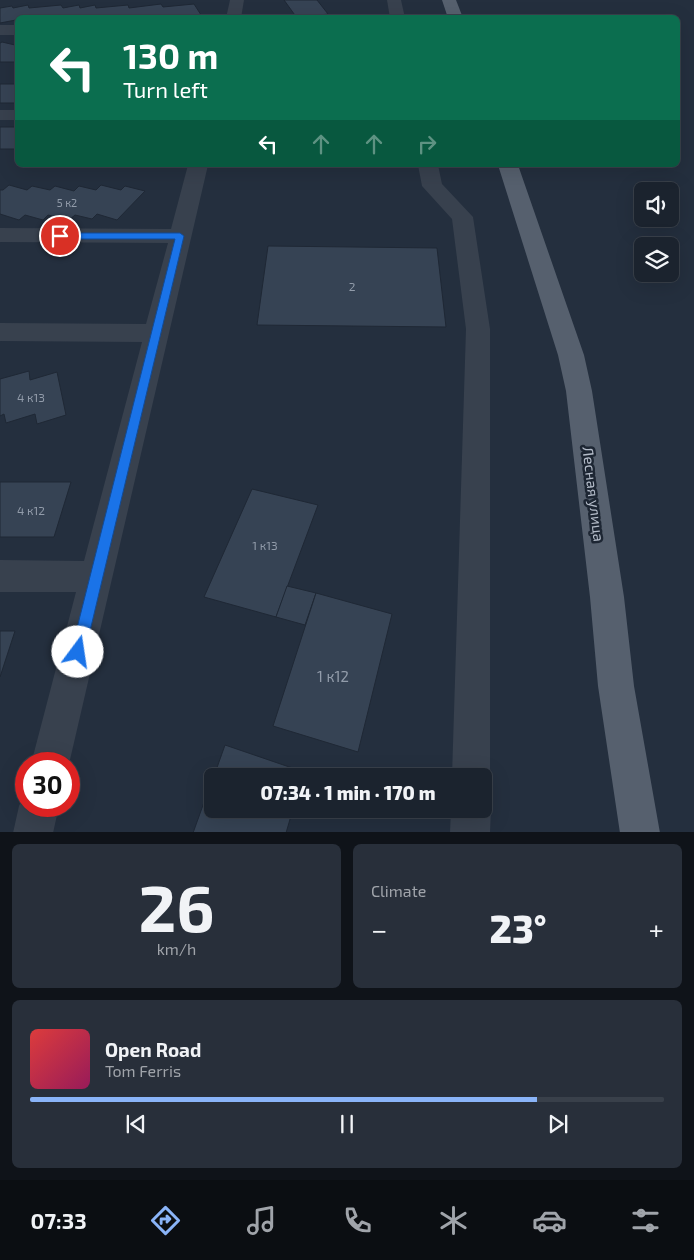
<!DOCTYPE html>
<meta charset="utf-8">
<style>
:root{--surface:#1b232e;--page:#282f3a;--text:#f1f3f6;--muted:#a0a4aa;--line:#39404a;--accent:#8ab4f8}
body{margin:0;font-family:"Exo 2",sans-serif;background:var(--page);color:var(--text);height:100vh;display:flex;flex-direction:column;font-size:19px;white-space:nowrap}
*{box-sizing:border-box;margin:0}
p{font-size:16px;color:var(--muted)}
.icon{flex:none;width:28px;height:28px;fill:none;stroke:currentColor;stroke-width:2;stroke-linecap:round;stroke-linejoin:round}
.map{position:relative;height:832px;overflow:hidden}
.sheet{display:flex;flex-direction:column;gap:12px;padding:12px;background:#0f1319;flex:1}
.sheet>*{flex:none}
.top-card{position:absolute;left:15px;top:15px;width:665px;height:152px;border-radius:8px;box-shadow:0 5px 20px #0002,0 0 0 1px var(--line);background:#0b6e4f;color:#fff;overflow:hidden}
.buttons{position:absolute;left:634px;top:182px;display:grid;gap:10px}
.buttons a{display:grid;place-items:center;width:45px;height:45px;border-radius:8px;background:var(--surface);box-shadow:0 5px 20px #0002,0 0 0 1px var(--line);font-size:25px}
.speed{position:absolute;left:15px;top:752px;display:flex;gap:10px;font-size:25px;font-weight:700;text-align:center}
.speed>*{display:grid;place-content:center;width:65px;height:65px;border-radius:50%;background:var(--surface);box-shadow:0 5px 20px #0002,0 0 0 1px var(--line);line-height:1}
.speed .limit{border:8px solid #d22;background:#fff;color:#111}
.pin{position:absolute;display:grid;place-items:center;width:42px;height:42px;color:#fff;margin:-21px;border:2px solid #fff;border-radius:50%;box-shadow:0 1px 5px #0007}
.me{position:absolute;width:55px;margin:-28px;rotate:14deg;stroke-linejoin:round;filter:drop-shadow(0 0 4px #0008)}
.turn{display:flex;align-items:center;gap:18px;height:105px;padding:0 25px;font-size:22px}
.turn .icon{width:65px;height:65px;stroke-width:2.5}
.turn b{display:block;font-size:35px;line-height:42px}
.lanes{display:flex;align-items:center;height:48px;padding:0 25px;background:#0003;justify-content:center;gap:25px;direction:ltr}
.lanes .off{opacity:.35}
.big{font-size:38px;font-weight:800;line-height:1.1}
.sheet .widget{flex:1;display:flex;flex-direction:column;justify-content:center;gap:8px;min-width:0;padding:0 18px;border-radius:8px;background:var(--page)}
.sheet .dial{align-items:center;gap:0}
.dial b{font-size:65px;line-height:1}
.song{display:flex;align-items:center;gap:15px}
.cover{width:60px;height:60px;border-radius:8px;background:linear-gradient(135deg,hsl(0 70% 55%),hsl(330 70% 35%))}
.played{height:5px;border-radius:2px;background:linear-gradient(90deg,var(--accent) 80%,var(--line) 80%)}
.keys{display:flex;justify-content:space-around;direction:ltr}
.heat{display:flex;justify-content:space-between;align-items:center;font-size:28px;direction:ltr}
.sheet .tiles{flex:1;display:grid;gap:12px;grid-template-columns:1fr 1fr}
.widget:last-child{grid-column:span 2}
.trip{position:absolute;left:204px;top:768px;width:288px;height:50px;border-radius:8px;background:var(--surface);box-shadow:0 5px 20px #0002,0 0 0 1px var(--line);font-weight:800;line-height:50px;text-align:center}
.tabs{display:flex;height:80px;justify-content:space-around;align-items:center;background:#0b0e12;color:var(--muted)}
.tabs .icon{width:35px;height:35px}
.tabs .selected{color:var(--accent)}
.tabs b{font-size:22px;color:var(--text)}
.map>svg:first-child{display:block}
</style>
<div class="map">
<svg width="694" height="833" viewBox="0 0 694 833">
<rect width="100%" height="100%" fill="#242f3e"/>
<g fill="#364354" stroke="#1f2835">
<path d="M 284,0 L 317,0 L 328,14 L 297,18 Z"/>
<path d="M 161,4 L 163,7 L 194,4 L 203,18 L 18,18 L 18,23 L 16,20 L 0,23 L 0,8 L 12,6 L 13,8 L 28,5 L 29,8 L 61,5 L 63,8 L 79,5 L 80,8 L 95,5 L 96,8 L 128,5 L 129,8 Z"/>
<path d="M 2,42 L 15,45 L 18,43 L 18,62 L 0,62 L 0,43 Z"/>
<rect x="0" y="84" width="18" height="19"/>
<rect x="0" y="127" width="18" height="22"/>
<path d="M 9,185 L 27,190 L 32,186 L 50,190 L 55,186 L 74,191 L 79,186 L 96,190 L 101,185 L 121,190 L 125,186 L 145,191 L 117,220 L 97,214 L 92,219 L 75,215 L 69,220 L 48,215 L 43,220 L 25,215 L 19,220 L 0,214 L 0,190 L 3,190 Z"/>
<path d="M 268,246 L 437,248 L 446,327 L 257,325 Z"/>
<path d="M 29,371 L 30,380 L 57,372 L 66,415 L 37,424 L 35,414 L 6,423 L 4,414 L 0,416 L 0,379 Z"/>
<path d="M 0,482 L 71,482 L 54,537 L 0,537 Z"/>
<path d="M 252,489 L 318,505 L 276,617 L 204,597 Z"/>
<path d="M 287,586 L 316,593 L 305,625 L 276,617 Z"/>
<path d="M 316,593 L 392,614 L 358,752 L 273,726 Z"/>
<path d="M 0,631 L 15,631 L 0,677 Z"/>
<path d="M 225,745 L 304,772 L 303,776 L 214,776 Z"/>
<path d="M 212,780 L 212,809 L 293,809 L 286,833 L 193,833 Z"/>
</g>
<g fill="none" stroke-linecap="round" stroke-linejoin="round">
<g fill="#38414e" fill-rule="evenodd">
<path d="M 230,0 L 244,0 L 241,18 L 226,18 Z"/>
<path d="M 387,0 L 401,0 L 405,18 L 390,18 Z"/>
<rect x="0" y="25" width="18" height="10"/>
<rect x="0" y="110" width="18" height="10"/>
<path d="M 188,165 L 208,165 L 69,764 L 31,764 L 76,592 L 0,592 L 0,560 L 84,561 L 142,342 L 0,341 L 0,323 L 146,324 L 168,243 L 0,242 L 0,228 L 171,229 Z"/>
<path d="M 418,165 L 438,165 L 442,184 L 473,217 L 490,329 L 490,776 L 482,791 L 482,776 L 452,776 L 466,329 L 452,219 L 422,186 Z"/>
<path d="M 26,791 L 26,806 L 59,806 L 53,833 L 13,833 L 19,806 Z"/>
<path d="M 482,794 L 491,809 L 490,833 L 450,833 L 451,809 L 482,809 Z"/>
</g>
<g fill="#56606e" fill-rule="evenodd">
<path d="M 442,0 L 456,0 L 463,18 L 448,18 Z"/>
<path d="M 498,165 L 518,165 L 584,355 L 592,391 L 624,597 L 634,686 L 660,833 L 620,833 L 598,686 L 590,597 L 566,391 L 558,355 Z"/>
</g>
</g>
<path fill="#1a73e8" stroke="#114b97" d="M 180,233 L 184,236 L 85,652 L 83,657 L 78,659 L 73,657 L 71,652 L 175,239 L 60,239 L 55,236 L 60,233 Z"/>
<g text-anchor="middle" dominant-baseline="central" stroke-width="5" stroke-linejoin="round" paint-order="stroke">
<g font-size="11" fill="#929caa">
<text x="67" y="202">5 к2</text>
</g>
<g font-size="12" fill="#929caa">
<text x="352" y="286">2</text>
<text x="31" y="397">4 к13</text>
<text x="31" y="510">4 к12</text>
<text x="265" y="545">1 к13</text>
</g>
<g font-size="15" fill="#b4bcc9" stroke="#1d2633">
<text transform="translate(594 494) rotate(83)">Лесная улица</text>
</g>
<g font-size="15" fill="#929caa">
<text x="333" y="676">1 к12</text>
</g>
</g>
</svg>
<div class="buttons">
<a><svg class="icon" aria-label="sound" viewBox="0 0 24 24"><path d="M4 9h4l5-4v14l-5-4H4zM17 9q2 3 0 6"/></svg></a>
<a><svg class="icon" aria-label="layers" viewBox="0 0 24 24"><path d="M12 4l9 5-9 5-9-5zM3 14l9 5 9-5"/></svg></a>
</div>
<div class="speed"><div class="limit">30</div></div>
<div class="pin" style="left:60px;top:236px;background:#d93025"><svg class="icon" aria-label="arrive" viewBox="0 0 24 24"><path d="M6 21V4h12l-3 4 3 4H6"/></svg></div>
<svg class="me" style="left:78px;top:652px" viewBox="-20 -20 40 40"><circle r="19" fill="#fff"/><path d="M0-13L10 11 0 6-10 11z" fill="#1a73e8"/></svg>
<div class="trip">07:34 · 1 min · 170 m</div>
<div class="top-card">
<div class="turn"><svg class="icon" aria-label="left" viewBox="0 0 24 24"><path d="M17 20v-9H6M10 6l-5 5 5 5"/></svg><div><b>130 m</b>Turn left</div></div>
<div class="lanes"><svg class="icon" aria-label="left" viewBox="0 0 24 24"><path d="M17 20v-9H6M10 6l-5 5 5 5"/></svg><svg class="icon off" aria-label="ahead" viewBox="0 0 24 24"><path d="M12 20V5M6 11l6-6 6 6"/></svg><svg class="icon off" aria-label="ahead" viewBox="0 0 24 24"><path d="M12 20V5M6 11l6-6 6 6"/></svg><svg class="icon off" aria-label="right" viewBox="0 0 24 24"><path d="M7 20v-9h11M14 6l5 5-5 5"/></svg></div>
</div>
</div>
<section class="sheet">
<div class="tiles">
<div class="widget dial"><b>26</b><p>km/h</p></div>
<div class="widget"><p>Climate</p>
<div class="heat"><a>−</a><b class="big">23°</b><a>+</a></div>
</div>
<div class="widget">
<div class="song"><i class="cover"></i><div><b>Open Road</b><p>Tom Ferris</p></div></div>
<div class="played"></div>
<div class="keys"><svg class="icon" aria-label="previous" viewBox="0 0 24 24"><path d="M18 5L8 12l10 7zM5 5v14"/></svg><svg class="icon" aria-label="pause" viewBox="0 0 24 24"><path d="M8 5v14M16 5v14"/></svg><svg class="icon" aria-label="next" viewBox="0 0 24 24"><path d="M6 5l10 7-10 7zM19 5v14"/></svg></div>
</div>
</div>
</section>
<nav class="tabs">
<b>07:33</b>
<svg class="icon selected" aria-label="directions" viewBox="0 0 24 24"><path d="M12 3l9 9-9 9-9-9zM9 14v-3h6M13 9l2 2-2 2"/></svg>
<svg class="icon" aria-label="music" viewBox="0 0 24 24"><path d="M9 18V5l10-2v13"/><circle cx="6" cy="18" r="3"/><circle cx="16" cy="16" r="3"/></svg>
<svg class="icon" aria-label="phone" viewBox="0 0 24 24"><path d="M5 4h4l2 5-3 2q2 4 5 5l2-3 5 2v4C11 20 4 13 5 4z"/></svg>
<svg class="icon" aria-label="climate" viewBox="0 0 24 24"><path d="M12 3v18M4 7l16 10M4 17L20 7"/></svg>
<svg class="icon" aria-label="car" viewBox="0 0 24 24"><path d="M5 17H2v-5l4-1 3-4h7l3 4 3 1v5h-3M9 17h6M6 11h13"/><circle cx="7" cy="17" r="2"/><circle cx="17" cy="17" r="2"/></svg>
<svg class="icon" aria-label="filters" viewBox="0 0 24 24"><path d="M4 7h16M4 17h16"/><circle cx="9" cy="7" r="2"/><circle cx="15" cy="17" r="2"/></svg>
</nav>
